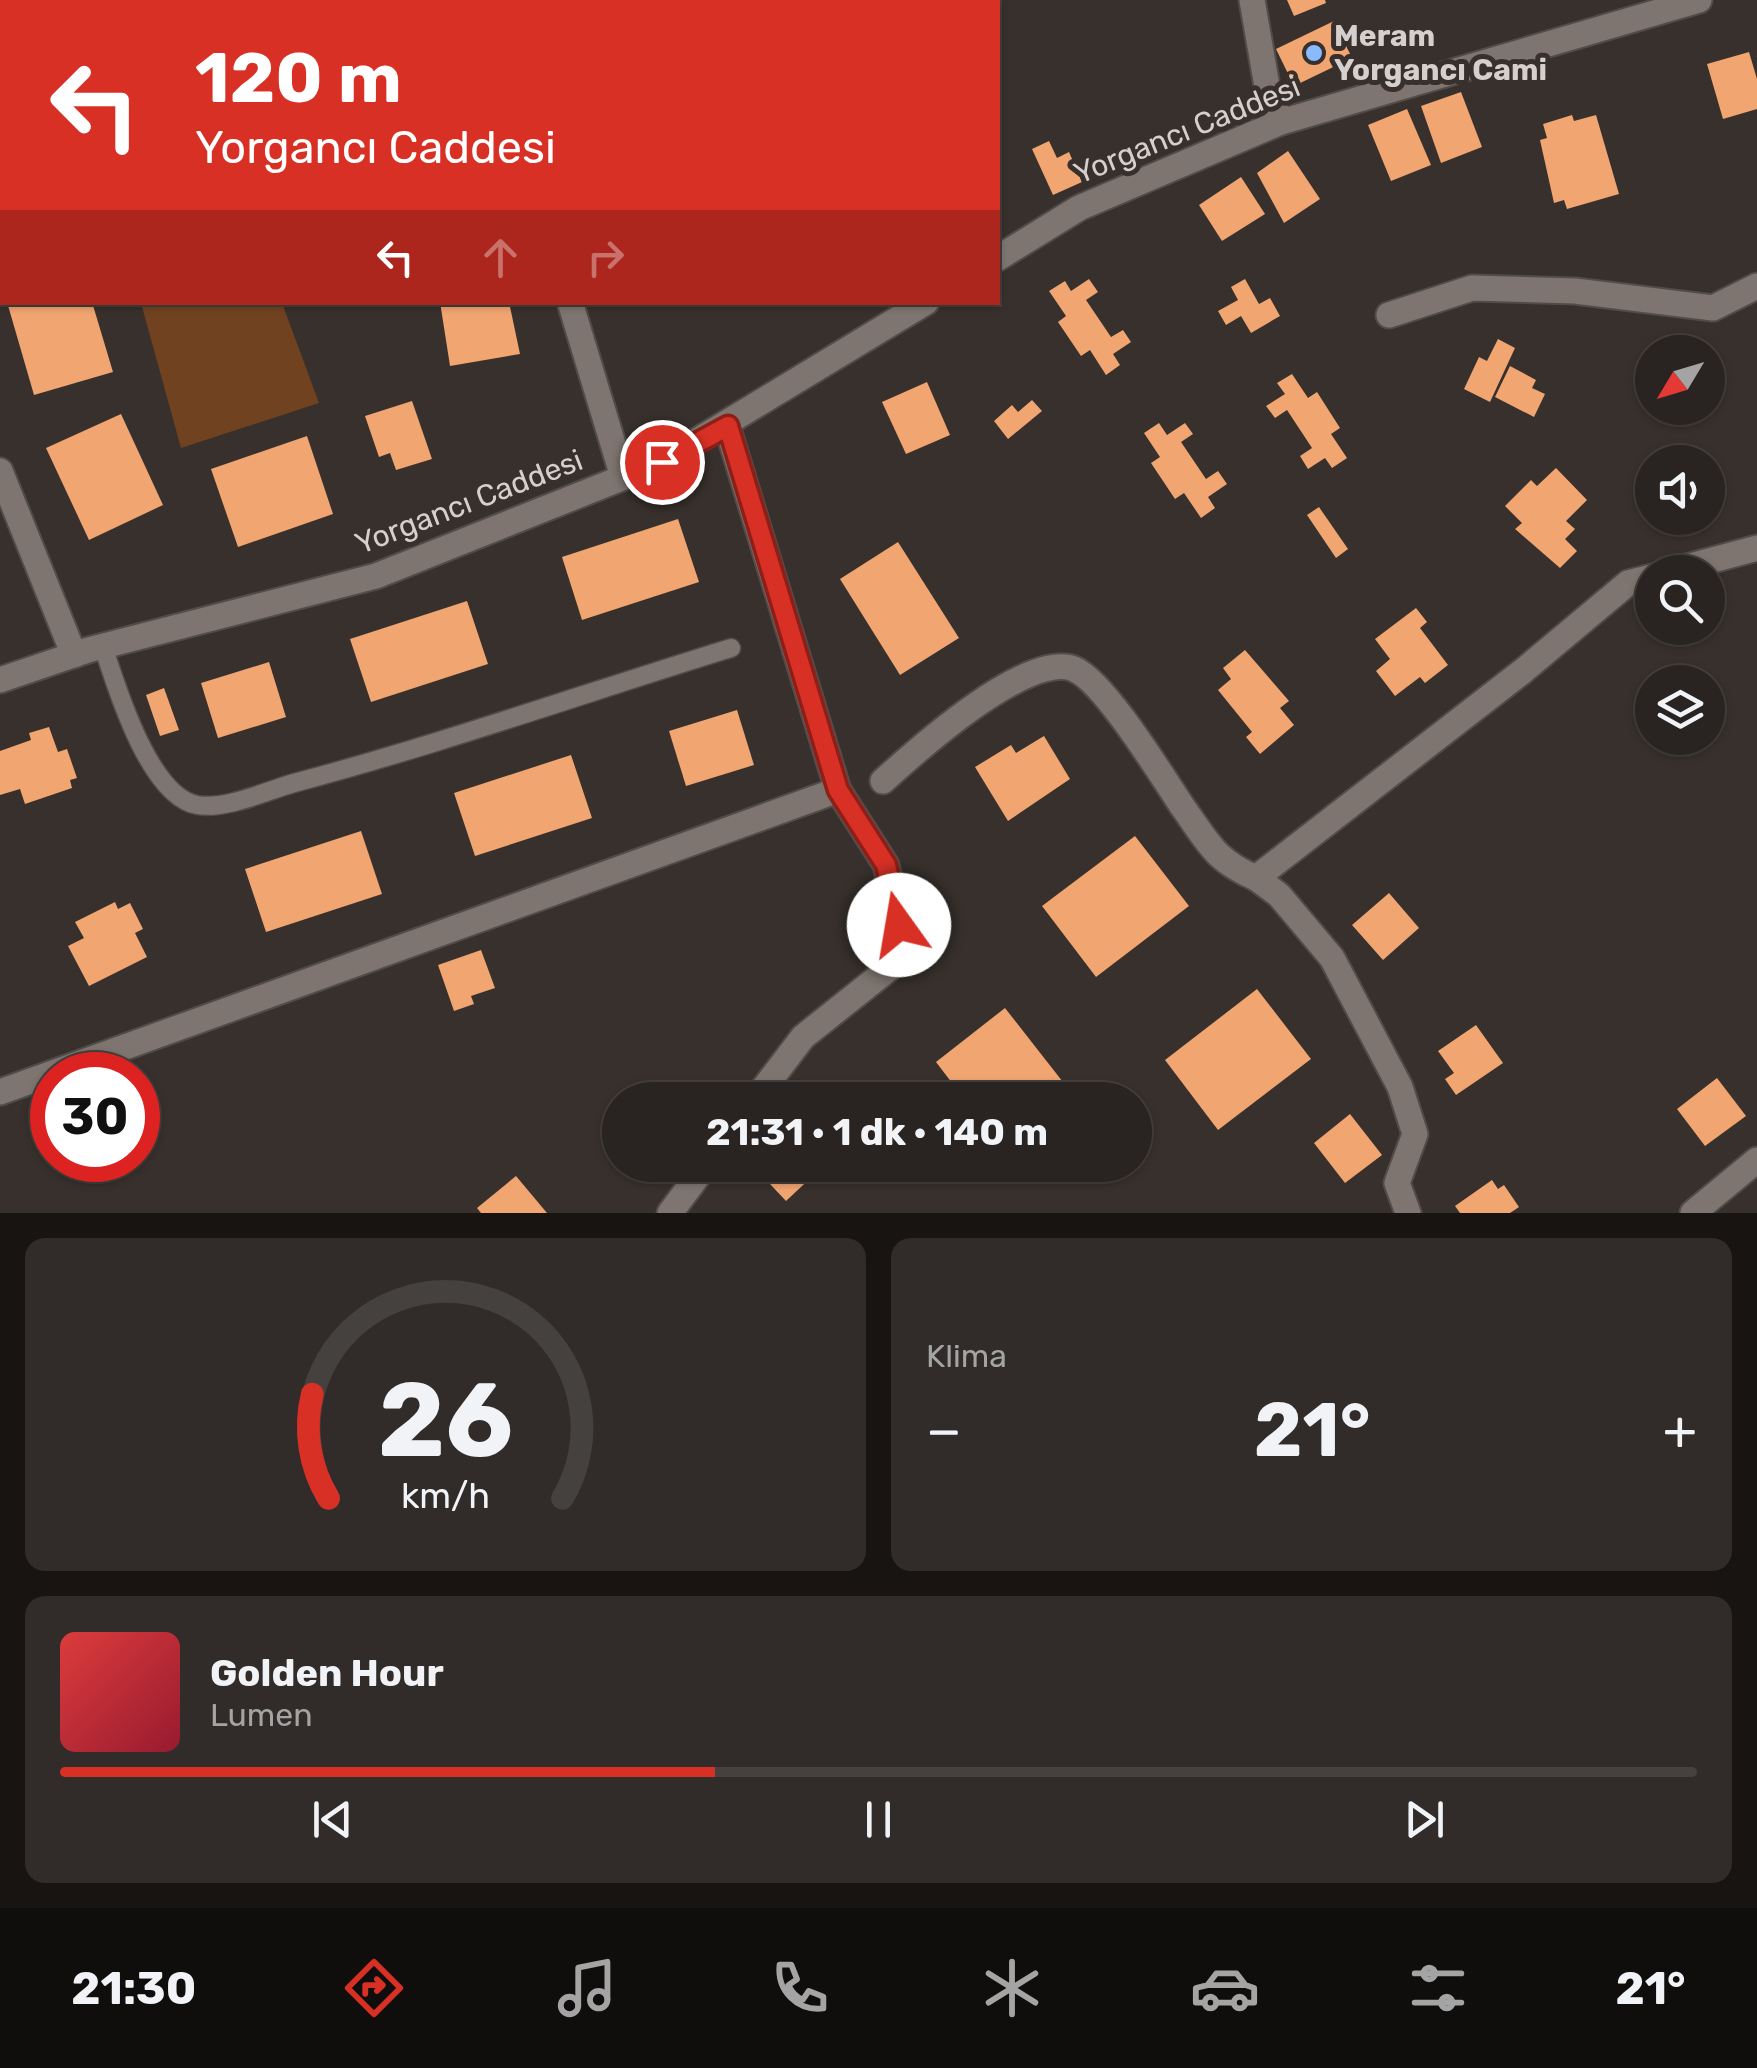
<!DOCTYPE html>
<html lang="tr">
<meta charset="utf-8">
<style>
:root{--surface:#292421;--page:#312c2a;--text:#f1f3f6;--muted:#a5a4a5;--line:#45413f;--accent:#d93025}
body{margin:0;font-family:Rubik,sans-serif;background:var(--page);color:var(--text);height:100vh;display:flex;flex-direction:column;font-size:38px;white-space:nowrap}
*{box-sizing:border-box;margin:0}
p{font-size:32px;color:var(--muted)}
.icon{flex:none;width:55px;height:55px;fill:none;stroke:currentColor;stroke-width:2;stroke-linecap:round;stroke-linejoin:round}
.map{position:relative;height:1213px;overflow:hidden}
.drawer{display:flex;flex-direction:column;gap:25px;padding:25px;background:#171412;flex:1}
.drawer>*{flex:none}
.banner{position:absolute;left:0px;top:0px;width:1000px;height:305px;box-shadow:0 2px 8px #0004,0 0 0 2px var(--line);background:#d93025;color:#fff;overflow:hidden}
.needle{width:65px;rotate:232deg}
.buttons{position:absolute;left:1635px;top:335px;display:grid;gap:20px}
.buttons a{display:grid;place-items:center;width:90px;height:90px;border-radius:50%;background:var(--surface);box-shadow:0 2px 8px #0004,0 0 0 2px var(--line);font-size:50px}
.speed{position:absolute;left:30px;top:1052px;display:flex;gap:20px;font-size:50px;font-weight:700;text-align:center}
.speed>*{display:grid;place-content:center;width:130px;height:130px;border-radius:50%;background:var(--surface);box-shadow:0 2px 8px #0004,0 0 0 2px var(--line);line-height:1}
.speed .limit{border:15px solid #d22;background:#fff;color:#111}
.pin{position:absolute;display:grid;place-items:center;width:85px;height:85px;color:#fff;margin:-42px;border:5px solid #fff;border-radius:50%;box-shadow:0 2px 10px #0007}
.me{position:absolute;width:110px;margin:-55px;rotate:347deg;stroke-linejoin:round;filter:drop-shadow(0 0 8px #0008)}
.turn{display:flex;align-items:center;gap:35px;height:210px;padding:0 30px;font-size:45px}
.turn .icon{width:130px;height:130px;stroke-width:2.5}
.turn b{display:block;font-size:70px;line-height:85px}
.lanes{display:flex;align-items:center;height:95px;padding:0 30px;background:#0003;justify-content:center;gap:50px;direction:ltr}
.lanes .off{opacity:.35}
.big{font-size:75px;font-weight:700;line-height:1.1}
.drawer .tile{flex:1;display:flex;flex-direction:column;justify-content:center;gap:15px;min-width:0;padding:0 35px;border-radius:20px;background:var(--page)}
.drawer .dial{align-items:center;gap:0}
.dial svg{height:260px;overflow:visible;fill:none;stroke:var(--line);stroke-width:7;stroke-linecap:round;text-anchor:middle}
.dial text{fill:var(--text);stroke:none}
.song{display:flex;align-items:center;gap:30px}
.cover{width:120px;height:120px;border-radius:15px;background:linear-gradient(135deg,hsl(0 70% 55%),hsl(350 70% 35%))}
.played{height:10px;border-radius:5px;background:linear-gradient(90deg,var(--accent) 40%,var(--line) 40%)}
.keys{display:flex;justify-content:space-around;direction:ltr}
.heat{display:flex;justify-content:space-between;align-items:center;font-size:55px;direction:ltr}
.drawer .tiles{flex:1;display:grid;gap:25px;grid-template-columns:1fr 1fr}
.tile:last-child{grid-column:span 2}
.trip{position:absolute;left:602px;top:1082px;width:550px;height:100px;border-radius:50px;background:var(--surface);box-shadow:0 2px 8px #0004,0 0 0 2px var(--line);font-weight:700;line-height:100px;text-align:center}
.tab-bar{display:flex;height:160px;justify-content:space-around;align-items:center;background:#100e0d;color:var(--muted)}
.tab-bar .icon{width:70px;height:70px}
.tab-bar .current{color:var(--accent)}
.tab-bar b{font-size:45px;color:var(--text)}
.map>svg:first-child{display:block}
</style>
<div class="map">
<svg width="1757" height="1213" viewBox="0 0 1757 1213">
<rect width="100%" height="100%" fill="#37302c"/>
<path fill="#704220" d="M 141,303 L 282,303 L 319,403 L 181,448 Z"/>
<g fill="#f1a571">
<path d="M 1287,0 L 1325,0 L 1326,3 L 1294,16 Z"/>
<path d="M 1334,21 L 1352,58 L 1294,86 L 1276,49 Z"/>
<path d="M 1749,52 L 1757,79 L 1757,109 L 1723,119 L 1707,64 Z"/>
<path d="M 1461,92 L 1482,147 L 1441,163 L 1421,106 Z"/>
<path d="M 1407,109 L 1431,165 L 1391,181 L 1368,125 Z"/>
<path d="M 1572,115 L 1574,121 L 1596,115 L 1619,194 L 1567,209 L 1564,200 L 1554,203 L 1540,140 L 1547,138 L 1543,124 Z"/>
<path d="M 1049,141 L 1057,158 L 1069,152 L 1082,182 L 1053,195 L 1032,149 Z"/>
<path d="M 1288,151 L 1320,199 L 1284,223 L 1257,173 Z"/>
<path d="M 1241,177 L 1265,214 L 1222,241 L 1199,205 Z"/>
<path d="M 1089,279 L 1098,292 L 1086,300 L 1111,337 L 1123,330 L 1131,342 L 1113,354 L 1120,365 L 1106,375 L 1090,350 L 1081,356 L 1058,322 L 1066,316 L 1049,291 L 1065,281 L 1071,291 Z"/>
<path d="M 1245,279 L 1259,304 L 1270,298 L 1280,316 L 1251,333 L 1241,316 L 1226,325 L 1218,311 L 1238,300 L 1231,287 Z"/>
<path d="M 7,302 L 92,302 L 113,372 L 34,395 Z"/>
<path d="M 440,302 L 509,302 L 520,354 L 450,366 Z"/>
<path d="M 1498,339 L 1515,348 L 1490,402 L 1464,389 L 1479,357 L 1487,361 Z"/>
<path d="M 1510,366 L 1536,380 L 1532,388 L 1545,394 L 1534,417 L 1495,397 Z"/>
<path d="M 1292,374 L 1308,398 L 1317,392 L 1340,428 L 1331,434 L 1347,458 L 1332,468 L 1325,458 L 1308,469 L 1300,456 L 1312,448 L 1287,410 L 1275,418 L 1266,406 L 1285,394 L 1277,383 Z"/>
<path d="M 927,382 L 950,435 L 906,454 L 882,402 Z"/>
<path d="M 1032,400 L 1042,411 L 1008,439 L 994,421 L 1012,405 L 1018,412 Z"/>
<path d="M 412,401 L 432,459 L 396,470 L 390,453 L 379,457 L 365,416 Z"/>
<path d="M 121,414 L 163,505 L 89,540 L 46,448 Z"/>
<path d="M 1159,423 L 1167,435 L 1185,423 L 1193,434 L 1181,442 L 1206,479 L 1218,471 L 1227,484 L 1208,497 L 1215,508 L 1201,518 L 1184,493 L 1175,499 L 1151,463 L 1160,457 L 1144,433 Z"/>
<path d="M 307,436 L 333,514 L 238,547 L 211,469 Z"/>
<path d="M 1556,468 L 1587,500 L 1566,521 L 1575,529 L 1565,539 L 1577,551 L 1560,568 L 1515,529 L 1522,523 L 1505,506 L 1531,480 L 1537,486 Z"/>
<path d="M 1319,507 L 1348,549 L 1336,558 L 1307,515 Z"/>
<path d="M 678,519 L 699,582 L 582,620 L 562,557 Z"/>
<path d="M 898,542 L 959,638 L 900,675 L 840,579 Z"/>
<path d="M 467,601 L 488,664 L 371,702 L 350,639 Z"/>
<path d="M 1416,608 L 1427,622 L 1420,628 L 1448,665 L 1425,683 L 1420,677 L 1395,696 L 1376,671 L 1390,659 L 1375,639 Z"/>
<path d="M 1245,650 L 1289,701 L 1280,708 L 1294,725 L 1260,754 L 1246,737 L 1252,732 L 1218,690 L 1231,679 L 1223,668 Z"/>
<path d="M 269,662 L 286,717 L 218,738 L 201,683 Z"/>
<path d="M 164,688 L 179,730 L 160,736 L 146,695 Z"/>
<path d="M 737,710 L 754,765 L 686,786 L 669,731 Z"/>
<path d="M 49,727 L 58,752 L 67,749 L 77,778 L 70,780 L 72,788 L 25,804 L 20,789 L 0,795 L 0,751 L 31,740 L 29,733 Z"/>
<path d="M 1044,736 L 1070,779 L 1008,821 L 975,767 L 1011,745 L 1016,753 Z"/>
<path d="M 571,755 L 592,818 L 475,856 L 454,793 Z"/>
<path d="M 361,831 L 382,894 L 266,932 L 245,869 Z"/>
<path d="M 1135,836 L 1189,906 L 1096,977 L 1042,906 Z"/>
<path d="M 1389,893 L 1419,928 L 1383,960 L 1352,925 Z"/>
<path d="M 115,902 L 118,909 L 130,903 L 143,929 L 135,933 L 147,957 L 89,986 L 68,946 L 84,938 L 75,922 Z"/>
<path d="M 481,950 L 495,988 L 471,996 L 474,1004 L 454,1011 L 438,965 Z"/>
<path d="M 1257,989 L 1311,1059 L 1218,1130 L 1165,1060 Z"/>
<path d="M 1005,1008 L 1077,1100 L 965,1100 L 936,1062 Z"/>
<path d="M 1476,1025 L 1503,1063 L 1456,1095 L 1445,1079 L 1454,1073 L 1438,1051 Z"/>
<path d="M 1717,1078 L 1746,1116 L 1705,1146 L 1677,1109 Z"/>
<path d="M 1350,1114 L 1382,1155 L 1345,1183 L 1314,1143 Z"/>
<path d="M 752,1165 L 809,1165 L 816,1173 L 786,1201 Z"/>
<path d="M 516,1176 L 547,1213 L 481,1213 L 477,1208 Z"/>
<path d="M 1492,1180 L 1498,1189 L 1504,1185 L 1519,1207 L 1510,1213 L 1460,1213 L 1455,1206 Z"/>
</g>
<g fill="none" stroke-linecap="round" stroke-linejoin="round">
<g stroke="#524c48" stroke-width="21">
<path id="service" d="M 103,646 C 116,686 149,796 197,805 C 226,810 266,791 294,783 C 441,744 585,693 731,648"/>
</g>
<g stroke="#524c48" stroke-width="29">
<g id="minor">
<path d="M 1252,0 L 1268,92 L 1281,122"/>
<path d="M 602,2 L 603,0"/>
<path d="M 570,302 L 623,477"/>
<path d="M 1389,315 L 1472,288 L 1575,291 L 1713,308 L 1757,286"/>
<path d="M 727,426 L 838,790 L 886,865 L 906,955 L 803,1037 L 755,1100"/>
<path d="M 0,471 L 74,655"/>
<path d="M 1668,572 L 1757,548"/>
<path d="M 883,781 C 916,751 1028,650 1074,669 C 1104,681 1162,776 1182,806 C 1208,842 1214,860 1256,878 L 1523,671 L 1628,583 L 1652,577"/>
<path d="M 1256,878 L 1279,895 L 1332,958 L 1400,1087 L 1415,1134 L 1397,1183 L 1408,1213"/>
<path d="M 0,1092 L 838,790"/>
<path d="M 670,1213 L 706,1165"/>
<path d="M 1693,1213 L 1757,1160"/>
</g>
</g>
<g stroke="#524c48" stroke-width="29">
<g id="tertiary">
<path d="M 998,258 L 1079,208 L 1281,122 L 1699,0"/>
<path d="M 0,680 L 88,650 L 376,576 L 662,462 L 926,302"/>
</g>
</g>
<use href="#service" stroke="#7e7570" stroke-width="18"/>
<use href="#minor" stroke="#7e7570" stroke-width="25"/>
<use href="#tertiary" stroke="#7e7570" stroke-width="25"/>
</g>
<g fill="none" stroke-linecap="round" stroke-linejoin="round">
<g stroke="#8d1f18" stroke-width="25">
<path id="route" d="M 662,462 L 728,426 L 838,790 L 886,865 L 899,925"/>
</g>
<use href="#route" stroke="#d93025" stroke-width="18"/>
</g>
<circle fill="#89bafc" stroke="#37302c" stroke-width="4" cx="1314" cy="53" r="10"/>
<g text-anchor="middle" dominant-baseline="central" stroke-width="10" stroke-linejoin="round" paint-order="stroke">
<g font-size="30" font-weight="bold" fill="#d5d0cd" stroke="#37302c" text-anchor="start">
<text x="1334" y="36">Meram<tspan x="1334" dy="34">Yorgancı Cami</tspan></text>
</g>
<g font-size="30" fill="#d5d0cd" stroke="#37302c">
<text transform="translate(1187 130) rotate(-22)">Yorgancı Caddesi</text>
<text transform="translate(469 502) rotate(-21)">Yorgancı Caddesi</text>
</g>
</g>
</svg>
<div class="buttons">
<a><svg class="needle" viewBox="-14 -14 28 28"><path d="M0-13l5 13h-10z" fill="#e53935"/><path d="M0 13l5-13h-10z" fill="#a5a4a5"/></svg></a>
<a><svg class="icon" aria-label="sound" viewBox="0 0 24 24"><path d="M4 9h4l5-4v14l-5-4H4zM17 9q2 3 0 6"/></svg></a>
<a><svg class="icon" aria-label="search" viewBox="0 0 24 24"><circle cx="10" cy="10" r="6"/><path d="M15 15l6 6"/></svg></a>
<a><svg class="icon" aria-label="layers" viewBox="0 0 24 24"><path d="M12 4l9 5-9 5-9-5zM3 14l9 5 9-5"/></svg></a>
</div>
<div class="speed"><div class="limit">30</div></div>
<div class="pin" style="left:662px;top:462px;background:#d93025"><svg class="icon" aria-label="arrive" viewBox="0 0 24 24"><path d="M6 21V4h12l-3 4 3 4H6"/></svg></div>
<svg class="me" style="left:899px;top:925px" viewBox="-20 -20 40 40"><circle r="19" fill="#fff"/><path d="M0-13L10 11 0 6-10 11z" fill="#d93025"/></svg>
<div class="trip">21:31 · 1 dk · 140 m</div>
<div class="banner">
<div class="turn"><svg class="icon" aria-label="left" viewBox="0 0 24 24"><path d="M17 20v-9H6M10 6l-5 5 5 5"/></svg><div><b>120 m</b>Yorgancı Caddesi</div></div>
<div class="lanes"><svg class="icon" aria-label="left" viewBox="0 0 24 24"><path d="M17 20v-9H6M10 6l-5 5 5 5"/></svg><svg class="icon off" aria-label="ahead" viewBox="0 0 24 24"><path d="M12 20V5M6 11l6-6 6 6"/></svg><svg class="icon off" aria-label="right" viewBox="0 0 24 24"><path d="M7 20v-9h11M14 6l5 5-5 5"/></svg></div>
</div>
</div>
<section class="drawer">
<div class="tiles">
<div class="tile dial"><svg viewBox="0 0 100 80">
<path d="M14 69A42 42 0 1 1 86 69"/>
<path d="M14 69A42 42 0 0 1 9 37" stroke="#d93025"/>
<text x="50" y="56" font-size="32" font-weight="700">26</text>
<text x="50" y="72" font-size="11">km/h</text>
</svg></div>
<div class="tile"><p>Klima</p>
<div class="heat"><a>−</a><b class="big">21°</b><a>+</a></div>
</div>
<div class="tile">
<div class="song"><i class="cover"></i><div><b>Golden Hour</b><p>Lumen</p></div></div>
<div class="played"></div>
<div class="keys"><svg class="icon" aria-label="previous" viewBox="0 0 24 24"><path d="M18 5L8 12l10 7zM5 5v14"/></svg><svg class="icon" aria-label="pause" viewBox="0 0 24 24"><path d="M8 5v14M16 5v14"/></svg><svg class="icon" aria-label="next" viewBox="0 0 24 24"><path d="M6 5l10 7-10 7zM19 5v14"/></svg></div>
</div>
</div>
</section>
<nav class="tab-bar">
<b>21:30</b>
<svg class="icon current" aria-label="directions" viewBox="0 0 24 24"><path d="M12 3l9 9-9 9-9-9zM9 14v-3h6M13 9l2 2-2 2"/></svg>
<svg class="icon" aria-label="music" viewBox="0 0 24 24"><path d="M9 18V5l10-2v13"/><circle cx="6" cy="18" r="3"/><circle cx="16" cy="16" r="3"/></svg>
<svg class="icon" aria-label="phone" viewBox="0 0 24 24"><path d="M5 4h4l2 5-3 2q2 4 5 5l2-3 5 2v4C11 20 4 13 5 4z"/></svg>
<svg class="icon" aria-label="climate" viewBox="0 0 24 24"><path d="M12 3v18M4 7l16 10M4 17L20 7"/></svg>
<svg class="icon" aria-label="car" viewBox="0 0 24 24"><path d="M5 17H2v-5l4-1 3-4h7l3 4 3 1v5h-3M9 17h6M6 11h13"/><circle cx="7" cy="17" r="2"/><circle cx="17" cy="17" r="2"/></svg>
<svg class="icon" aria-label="filters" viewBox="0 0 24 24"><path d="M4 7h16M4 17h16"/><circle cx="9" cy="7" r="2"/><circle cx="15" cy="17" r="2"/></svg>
<b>21°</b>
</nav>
